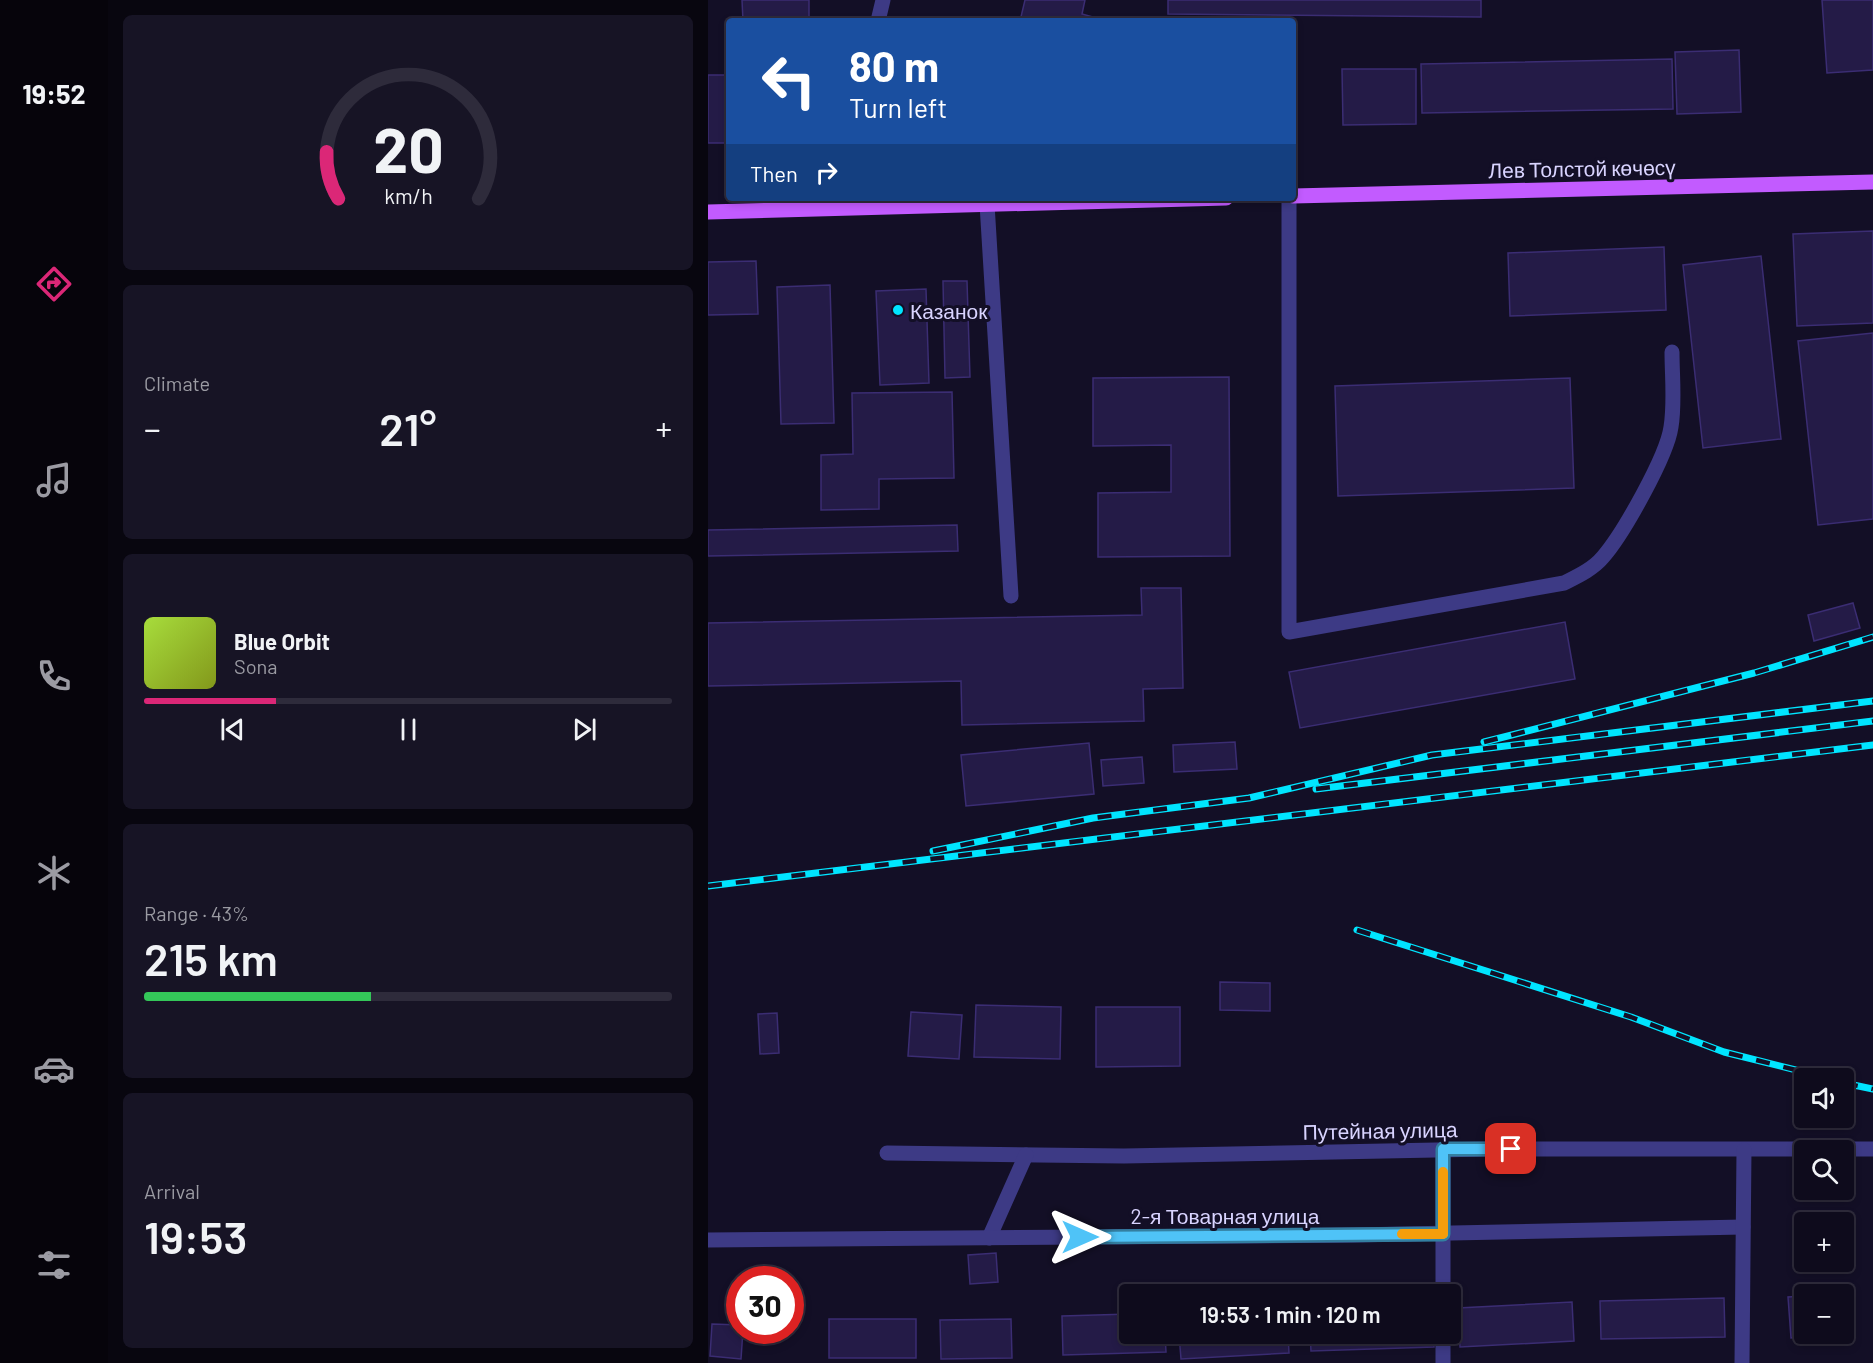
<!DOCTYPE html>
<meta charset="utf-8">
<style>
:root{--surface:#0e0b1c;--page:#171425;--text:#f1f3f6;--muted:#9b9ba3;--line:#2e2b3b;--accent:#db2777}
body{margin:0;font-family:Barlow,sans-serif;background:var(--page);color:var(--text);height:100vh;display:flex;flex-direction:column;font-size:22px;white-space:nowrap}
*{box-sizing:border-box;margin:0}
p{font-size:20px;color:var(--muted)}
.icon{flex:none;width:33px;height:33px;fill:none;stroke:currentColor;stroke-width:2;stroke-linecap:round;stroke-linejoin:round}
.map{position:relative;flex:1;overflow:hidden}
.side{display:flex;flex-direction:column;gap:15px;padding:15px;background:#08060f;width:600px}
.side>*{flex:none}
.banner{position:absolute;left:18px;top:18px;width:570px;height:183px;border-radius:6px;box-shadow:0 3px 9px #0003,0 0 0 2px var(--line);background:#1a4fa0;color:#fff;overflow:hidden}
.controls{position:absolute;left:1086px;top:1068px;display:grid;gap:12px}
.controls a{display:grid;place-items:center;width:60px;height:60px;border-radius:6px;background:var(--surface);box-shadow:0 3px 9px #0003,0 0 0 2px var(--line);font-size:30px}
.speed{position:absolute;left:18px;top:1266px;display:flex;gap:12px;font-size:30px;font-weight:700;text-align:center}
.speed>*{display:grid;place-content:center;width:78px;height:78px;border-radius:50%;background:var(--surface);box-shadow:0 3px 9px #0003,0 0 0 2px var(--line);line-height:1}
.speed .limit{border:9px solid #d22;background:#fff;color:#111}
.pin{position:absolute;display:grid;place-items:center;width:51px;height:51px;color:#fff;margin:-26px;border-radius:12px;box-shadow:0 3px 9px #0006}
.me{position:absolute;width:66px;margin:-33px;rotate:90deg;stroke-linejoin:round;filter:drop-shadow(0 0 4px #0008)}
.turn{display:flex;align-items:center;gap:21px;height:126px;padding:0 24px;font-size:27px}
.turn .icon{width:78px;height:78px;stroke-width:2.5}
.turn b{display:block;font-size:42px;line-height:51px}
.then{display:flex;align-items:center;height:57px;padding:0 24px;background:#0003;gap:12px;font-size:22px}
.big{font-size:45px;font-weight:600;line-height:1.1}
.side .widget{flex:1;display:flex;flex-direction:column;justify-content:center;gap:9px;min-width:0;padding:0 21px;border-radius:9px;background:var(--page)}
.side .dial{align-items:center;gap:0}
.dial svg{height:156px;overflow:visible;fill:none;stroke:var(--line);stroke-width:7;stroke-linecap:round;text-anchor:middle}
.dial text{fill:var(--text);stroke:none}
.song{display:flex;align-items:center;gap:18px}
.cover{width:72px;height:72px;border-radius:9px;background:linear-gradient(135deg,hsl(80 70% 55%),hsl(70 70% 35%))}
.played{height:6px;border-radius:3px;background:linear-gradient(90deg,var(--accent) 25%,var(--line) 25%)}
.keys{display:flex;justify-content:space-around;direction:ltr}
.heat{display:flex;justify-content:space-between;align-items:center;font-size:33px;direction:ltr}
.charge{height:9px;border-radius:4px;background:linear-gradient(90deg,#34c759 43%,var(--line) 0)}
.trip{position:absolute;left:411px;top:1284px;width:342px;height:60px;border-radius:6px;background:var(--surface);box-shadow:0 3px 9px #0003,0 0 0 2px var(--line);font-weight:600;line-height:60px;text-align:center}
main{display:flex;flex:1;min-height:0}
.menu{display:flex;flex-direction:column;width:108px;justify-content:space-around;align-items:center;background:#06040b;color:var(--muted)}
.menu .icon{width:42px;height:42px}
.menu .on{color:var(--accent)}
.menu b{font-size:27px;color:var(--text)}
.map>svg:first-child{display:block}
</style>
<main>
<nav class="menu">
<b>19:52</b>
<svg class="icon on" aria-label="directions" viewBox="0 0 24 24"><path d="M12 3l9 9-9 9-9-9zM9 14v-3h6M13 9l2 2-2 2"/></svg>
<svg class="icon" aria-label="music" viewBox="0 0 24 24"><path d="M9 18V5l10-2v13"/><circle cx="6" cy="18" r="3"/><circle cx="16" cy="16" r="3"/></svg>
<svg class="icon" aria-label="phone" viewBox="0 0 24 24"><path d="M5 4h4l2 5-3 2q2 4 5 5l2-3 5 2v4C11 20 4 13 5 4z"/></svg>
<svg class="icon" aria-label="climate" viewBox="0 0 24 24"><path d="M12 3v18M4 7l16 10M4 17L20 7"/></svg>
<svg class="icon" aria-label="car" viewBox="0 0 24 24"><path d="M5 17H2v-5l4-1 3-4h7l3 4 3 1v5h-3M9 17h6M6 11h13"/><circle cx="7" cy="17" r="2"/><circle cx="17" cy="17" r="2"/></svg>
<svg class="icon" aria-label="filters" viewBox="0 0 24 24"><path d="M4 7h16M4 17h16"/><circle cx="9" cy="7" r="2"/><circle cx="15" cy="17" r="2"/></svg>
</nav>
<section class="side">
<div class="widget dial"><svg viewBox="0 0 100 80">
<path d="M14 69A42 42 0 1 1 86 69"/>
<path d="M14 69A42 42 0 0 1 8 45" stroke="#db2777"/>
<text x="50" y="56" font-size="32" font-weight="700">20</text>
<text x="50" y="72" font-size="11">km/h</text>
</svg></div>
<div class="widget"><p>Climate</p>
<div class="heat"><a>−</a><b class="big">21°</b><a>+</a></div>
</div>
<div class="widget">
<div class="song"><i class="cover"></i><div><b>Blue Orbit</b><p>Sona</p></div></div>
<div class="played"></div>
<div class="keys"><svg class="icon" aria-label="previous" viewBox="0 0 24 24"><path d="M18 5L8 12l10 7zM5 5v14"/></svg><svg class="icon" aria-label="pause" viewBox="0 0 24 24"><path d="M8 5v14M16 5v14"/></svg><svg class="icon" aria-label="next" viewBox="0 0 24 24"><path d="M6 5l10 7-10 7zM19 5v14"/></svg></div>
</div>
<div class="widget"><p>Range · 43%</p><b class="big">215 km</b><div class="charge"></div></div>
<div class="widget"><p>Arrival</p><b class="big">19:53</b></div>
</section>
<div class="map">
<svg width="1165" height="1363" viewBox="0 0 1165 1363">
<rect width="100%" height="100%" fill="#130f26"/>
<g fill="#241b47" stroke="#3b2d73" stroke-width="1.5">
<path d="M 34,0 L 101,0 L 101,21 L 35,21 Z"/>
<path d="M 317,0 L 377,0 L 374,14 L 399,21 L 312,21 Z"/>
<path d="M 460,0 L 773,0 L 773,17 L 460,14 Z"/>
<path d="M 1114,0 L 1165,0 L 1165,70 L 1119,73 Z"/>
<path d="M 1031,50 L 1033,112 L 969,114 L 967,52 Z"/>
<path d="M 964,59 L 965,109 L 714,113 L 713,64 Z"/>
<path d="M 634,69 L 708,69 L 708,124 L 635,125 Z"/>
<rect x="0" y="75" width="21" height="68"/>
<path d="M 1165,231 L 1165,323 L 1089,326 L 1085,234 Z"/>
<path d="M 956,247 L 958,310 L 802,316 L 800,253 Z"/>
<path d="M 1053,256 L 1073,439 L 995,448 L 975,265 Z"/>
<path d="M 48,261 L 50,314 L 0,315 L 0,262 Z"/>
<path d="M 235,281 L 259,281 L 262,377 L 237,378 Z"/>
<path d="M 122,285 L 126,423 L 73,424 L 69,287 Z"/>
<path d="M 218,289 L 221,383 L 172,385 L 168,291 Z"/>
<path d="M 1165,333 L 1165,519 L 1110,525 L 1090,341 Z"/>
<path d="M 521,377 L 522,556 L 390,557 L 390,493 L 463,492 L 463,445 L 385,446 L 385,378 Z"/>
<path d="M 862,378 L 866,488 L 630,496 L 627,386 Z"/>
<path d="M 244,392 L 246,478 L 171,479 L 171,509 L 113,510 L 113,455 L 145,454 L 144,393 Z"/>
<path d="M 249,525 L 250,551 L 0,556 L 0,530 Z"/>
<path d="M 433,588 L 473,588 L 475,688 L 435,689 L 436,721 L 254,725 L 253,681 L 0,686 L 0,623 L 434,615 Z"/>
<path d="M 1145,603 L 1152,628 L 1106,641 L 1100,615 Z"/>
<path d="M 857,622 L 867,679 L 592,728 L 581,672 Z"/>
<path d="M 527,742 L 529,769 L 466,772 L 465,745 Z"/>
<path d="M 381,743 L 386,794 L 258,806 L 253,755 Z"/>
<path d="M 434,757 L 436,783 L 395,786 L 393,760 Z"/>
<path d="M 512,982 L 562,983 L 562,1011 L 512,1010 Z"/>
<path d="M 268,1005 L 353,1007 L 352,1059 L 266,1057 Z"/>
<path d="M 388,1007 L 472,1007 L 472,1066 L 388,1067 Z"/>
<path d="M 203,1012 L 254,1015 L 251,1059 L 200,1056 Z"/>
<path d="M 69,1013 L 71,1053 L 52,1054 L 50,1014 Z"/>
<path d="M 288,1253 L 290,1282 L 262,1284 L 260,1255 Z"/>
<path d="M 1096,1296 L 1096,1334 L 1117,1335 L 1083,1338 L 1080,1297 Z"/>
<path d="M 1016,1298 L 1017,1337 L 893,1339 L 892,1301 Z"/>
<path d="M 864,1302 L 866,1341 L 752,1347 L 750,1308 Z"/>
<path d="M 422,1314 L 422,1334 L 457,1334 L 458,1352 L 355,1355 L 354,1316 Z"/>
<rect x="121" y="1319" width="87" height="39"/>
<path d="M 303,1319 L 304,1358 L 233,1359 L 232,1320 Z"/>
<path d="M 4,1324 L 32,1325 L 32,1330 L 35,1330 L 33,1359 L 2,1356 Z"/>
<path d="M 471,1334 L 580,1334 L 581,1353 L 473,1359 Z"/>
<path d="M 602,1334 L 726,1334 L 726,1347 L 603,1351 Z"/>
</g>
<g fill="none" stroke-linecap="round" stroke-linejoin="round">
<g stroke="#3d3a85" stroke-width="15">
<path d="M 170,21 L 175,0"/>
<path d="M 581,198 L 581,632 L 856,583 C 870,576 885,569 895,557 C 915,534 959,456 963,427 C 967,403 964,376 964,352"/>
<path d="M 279,204 L 303,596"/>
<path d="M 735,1149 L 735,1294"/>
<path d="M 179,1153 L 416,1156 L 779,1149 L 1165,1149"/>
<path d="M 281,1238 L 318,1155"/>
<path d="M 0,1240 L 646,1235 L 1035,1227"/>
<path d="M 735,1363 L 735,1334"/>
<path d="M 1034,1363 L 1036,1150"/>
</g>
<g stroke="#c25bff" stroke-width="15">
<path d="M 585,196 L 1165,182"/>
<path d="M 0,212 L 518,198"/>
</g>
<g stroke="#00e5ff" stroke-width="7">
<g id="rail">
<path d="M 776,742 L 1046,673 L 1165,637"/>
<path d="M 608,789 L 1165,721"/>
<path d="M 225,851 L 385,818 L 541,798 L 724,755 L 1165,701"/>
<path d="M 0,886 L 1165,745"/>
<path d="M 649,930 L 923,1017 L 1016,1052 L 1120,1078"/>
<path d="M 1136,1083 L 1165,1089"/>
</g>
</g>
<use href="#rail" stroke="#130f26" stroke-width="4.5" stroke-dasharray="14" stroke-linecap="butt"/>
</g>
<g fill="none" stroke-linecap="round" stroke-linejoin="round">
<g stroke="#337fa1" stroke-width="15">
<path id="route" d="M 372,1237 L 735,1234 L 735,1149 L 803,1149"/>
</g>
<use href="#route" stroke="#4fc3f7" stroke-width="10"/>
<path stroke="#f59e0b" stroke-width="10" d="M 694,1234 L 735,1234 L 735,1172"/>
</g>
<circle fill="#00e5ff" stroke="#130f26" stroke-width="2" cx="190" cy="310" r="6"/>
<g text-anchor="middle" dominant-baseline="central" stroke-width="6" stroke-linejoin="round" paint-order="stroke">
<g font-size="21" fill="#d9d4ff" stroke="#130f26">
<text transform="translate(874 168) rotate(-1)">Лев Толстой көчөсү</text>
<text transform="translate(672 1130) rotate(-1)">Путейная улица</text>
<text x="517" y="1215">2-я Товарная улица</text>
</g>
<g font-size="21" fill="#d9d4ff" stroke="#130f26" text-anchor="start">
<text x="202" y="310">Казанок</text>
</g>
</g>
</svg>
<div class="controls">
<a><svg class="icon" aria-label="sound" viewBox="0 0 24 24"><path d="M4 9h4l5-4v14l-5-4H4zM17 9q2 3 0 6"/></svg></a>
<a><svg class="icon" aria-label="search" viewBox="0 0 24 24"><circle cx="10" cy="10" r="6"/><path d="M15 15l6 6"/></svg></a>
<a>+</a>
<a>−</a>
</div>
<div class="speed"><div class="limit">30</div></div>
<div class="pin" style="left:803px;top:1149px;background:#d93025"><svg class="icon" aria-label="arrive" viewBox="0 0 24 24"><path d="M6 21V4h12l-3 4 3 4H6"/></svg></div>
<svg class="me" style="left:372px;top:1237px" viewBox="-20 -20 40 40"><path d="M0-17L14 15 0 8-14 15z" fill="#4fc3f7" stroke="#fff" stroke-width="4"/></svg>
<div class="trip">19:53 · 1 min · 120 m</div>
<div class="banner">
<div class="turn"><svg class="icon" aria-label="left" viewBox="0 0 24 24"><path d="M17 20v-9H6M10 6l-5 5 5 5"/></svg><div><b>80 m</b>Turn left</div></div>
<div class="then">Then<svg class="icon" aria-label="right" viewBox="0 0 24 24"><path d="M7 20v-9h11M14 6l5 5-5 5"/></svg></div>
</div>
</div>
</main>
